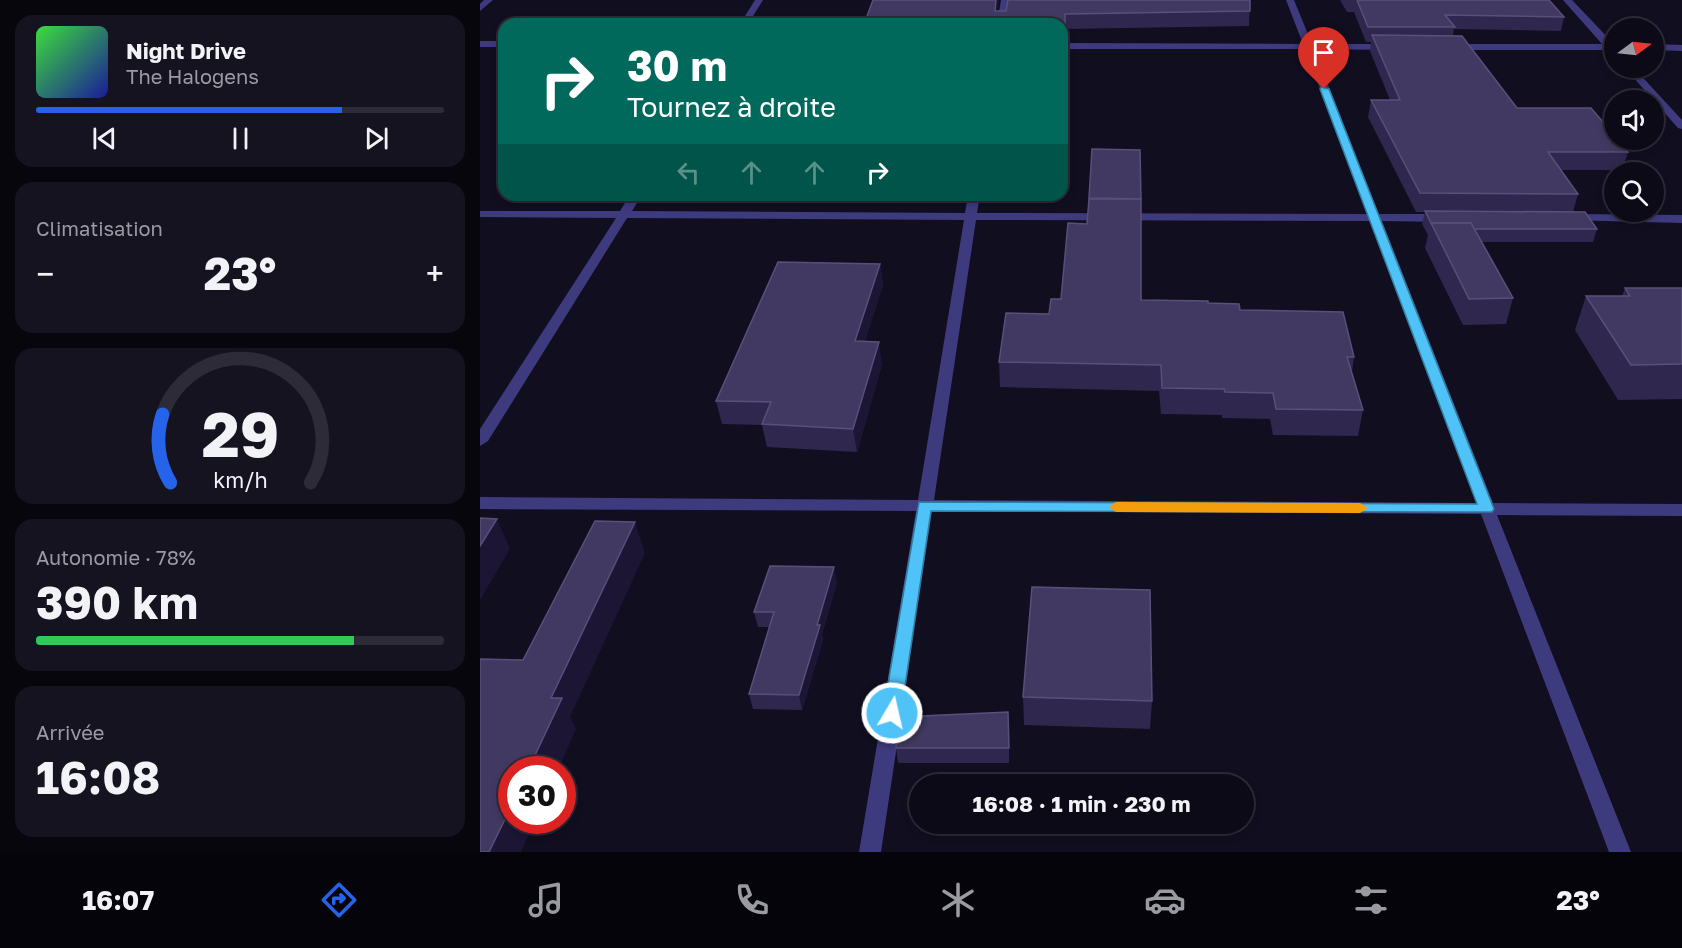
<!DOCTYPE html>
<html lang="fr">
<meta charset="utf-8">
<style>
:root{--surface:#0d0a18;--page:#161321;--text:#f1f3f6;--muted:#9a9aa2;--line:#2d2b37;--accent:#2563eb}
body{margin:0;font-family:"Golos Text",sans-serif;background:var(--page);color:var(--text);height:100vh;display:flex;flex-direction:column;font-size:22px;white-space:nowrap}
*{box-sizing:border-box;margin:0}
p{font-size:20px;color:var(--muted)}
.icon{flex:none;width:33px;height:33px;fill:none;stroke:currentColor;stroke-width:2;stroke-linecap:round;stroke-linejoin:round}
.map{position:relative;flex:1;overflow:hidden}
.sheet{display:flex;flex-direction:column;gap:15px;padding:15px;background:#07060d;width:480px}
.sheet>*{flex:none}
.top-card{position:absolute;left:18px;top:18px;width:570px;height:183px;border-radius:18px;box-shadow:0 3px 9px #0003,0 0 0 2px var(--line);background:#00695c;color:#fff;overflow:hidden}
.needle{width:39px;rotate:75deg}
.controls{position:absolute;left:1124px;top:18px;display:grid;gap:12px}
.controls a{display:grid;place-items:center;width:60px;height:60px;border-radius:50%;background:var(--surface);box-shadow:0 3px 9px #0003,0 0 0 2px var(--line);font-size:30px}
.speed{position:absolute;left:18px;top:756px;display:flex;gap:12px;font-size:30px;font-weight:700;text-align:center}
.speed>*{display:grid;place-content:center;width:78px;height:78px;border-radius:50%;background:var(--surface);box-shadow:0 3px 9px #0003,0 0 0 2px var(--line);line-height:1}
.speed .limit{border:9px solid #d22;background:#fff;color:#111}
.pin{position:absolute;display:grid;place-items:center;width:51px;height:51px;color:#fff;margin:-62px -26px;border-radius:50% 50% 50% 0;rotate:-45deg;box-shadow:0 0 6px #0007}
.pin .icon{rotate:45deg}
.me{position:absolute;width:66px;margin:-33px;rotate:9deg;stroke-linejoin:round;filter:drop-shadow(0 0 4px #0008)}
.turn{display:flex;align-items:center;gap:21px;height:126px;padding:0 30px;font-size:27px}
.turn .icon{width:78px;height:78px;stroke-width:2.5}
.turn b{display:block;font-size:42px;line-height:51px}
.lanes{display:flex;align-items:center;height:57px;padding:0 30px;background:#0003;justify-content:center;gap:30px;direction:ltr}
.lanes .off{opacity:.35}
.big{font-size:45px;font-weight:700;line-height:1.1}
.sheet .card{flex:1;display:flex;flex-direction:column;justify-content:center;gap:9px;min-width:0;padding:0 21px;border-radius:18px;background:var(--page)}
.sheet .dial{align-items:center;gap:0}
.dial svg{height:156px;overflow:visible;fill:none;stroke:var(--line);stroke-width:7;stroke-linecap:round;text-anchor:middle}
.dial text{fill:var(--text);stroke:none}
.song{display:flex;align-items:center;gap:18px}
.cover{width:72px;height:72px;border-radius:9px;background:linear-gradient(135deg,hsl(120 70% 55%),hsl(240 70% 35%))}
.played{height:6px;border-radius:3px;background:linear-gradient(90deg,var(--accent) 75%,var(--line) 75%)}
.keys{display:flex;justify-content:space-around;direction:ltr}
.heat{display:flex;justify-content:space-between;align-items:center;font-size:33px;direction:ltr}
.charge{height:9px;border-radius:4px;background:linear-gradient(90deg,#34c759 78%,var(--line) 0)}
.trip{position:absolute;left:429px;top:774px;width:345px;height:60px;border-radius:30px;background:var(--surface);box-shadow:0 3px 9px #0003,0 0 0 2px var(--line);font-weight:700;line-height:60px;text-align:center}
.tabs{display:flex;height:96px;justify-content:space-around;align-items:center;background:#05040a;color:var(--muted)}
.tabs .icon{width:42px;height:42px}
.tabs .active{color:var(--accent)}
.tabs b{font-size:27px;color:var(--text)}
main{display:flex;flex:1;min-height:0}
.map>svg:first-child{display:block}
</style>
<main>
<section class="sheet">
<div class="card">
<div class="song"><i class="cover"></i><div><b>Night Drive</b><p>The Halogens</p></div></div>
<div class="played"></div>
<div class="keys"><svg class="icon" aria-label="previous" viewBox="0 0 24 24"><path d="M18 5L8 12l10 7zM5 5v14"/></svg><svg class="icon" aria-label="pause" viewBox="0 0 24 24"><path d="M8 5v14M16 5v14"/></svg><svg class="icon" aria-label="next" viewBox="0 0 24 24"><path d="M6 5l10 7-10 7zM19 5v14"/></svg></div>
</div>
<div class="card"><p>Climatisation</p>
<div class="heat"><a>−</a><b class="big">23°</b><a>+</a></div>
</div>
<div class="card dial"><svg viewBox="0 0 100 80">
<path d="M14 69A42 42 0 1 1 86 69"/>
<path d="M14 69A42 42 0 0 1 10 34" stroke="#2563eb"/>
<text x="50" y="56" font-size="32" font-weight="700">29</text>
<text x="50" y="72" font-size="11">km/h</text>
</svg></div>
<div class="card"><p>Autonomie · 78%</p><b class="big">390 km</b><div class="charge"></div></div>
<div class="card"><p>Arrivée</p><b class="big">16:08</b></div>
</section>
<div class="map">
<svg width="1202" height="852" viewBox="0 0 1202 852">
<rect width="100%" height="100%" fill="#110e20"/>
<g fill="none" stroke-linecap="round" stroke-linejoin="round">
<g fill="#3e3a7e" fill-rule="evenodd">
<path d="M 4,0 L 13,0 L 0,11 L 0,4 Z"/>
<path d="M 275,0 L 283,0 L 268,24 L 260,24 Z"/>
<path d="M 521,0 L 529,0 L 525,24 L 517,24 Z"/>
<path d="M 806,0 L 814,0 L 832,44 L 909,44 L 913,47 L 909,50 L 834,49 L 899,214 L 963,214 L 969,218 L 963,222 L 902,221 L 1013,503 L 1202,504 L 1202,516 L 1017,515 L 1151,852 L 1129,852 L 1001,514 L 452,511 L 401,852 L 379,852 L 436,511 L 0,509 L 0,497 L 438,500 L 484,220 L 147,218 L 8,441 L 0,446 L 0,429 L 136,218 L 0,217 L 0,211 L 140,211 L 150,195 L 162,195 L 152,211 L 485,213 L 488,195 L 500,195 L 497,213 L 887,214 L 825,49 L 582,49 L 582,43 L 823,44 ZM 496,220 L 890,221 L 997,503 L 454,500 Z"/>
<path d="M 1083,0 L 1092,0 L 1134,44 L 1134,55 L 1127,50 L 972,50 L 968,47 L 972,44 L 1122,44 Z"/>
<rect x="0" y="41" width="24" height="6"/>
<path d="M 1173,44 L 1202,45 L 1202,51 L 1173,50 Z"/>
<path d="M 1145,68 L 1154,68 L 1202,120 L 1202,129 L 1198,128 Z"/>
<path d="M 1089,214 L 1202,215 L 1202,223 L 1085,220 L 1083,218 Z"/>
</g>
</g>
<g fill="#2f274e">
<path d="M 770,0 L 769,26 L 585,29 L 586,86 L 582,86 L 582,24 L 518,11 Z"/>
<path d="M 860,0 L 1069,0 L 1084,17 L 1081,31 L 974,29 L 973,36 L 1037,108 L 1148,152 L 1142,170 L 1081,170 L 1098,194 L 1093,212 L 1117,229 L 1113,242 L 1002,242 L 1033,298 L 1026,324 L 983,325 L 945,248 L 948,235 L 942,224 L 945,212 L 936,212 L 888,117 L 891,100 L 910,100 L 890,51 L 891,42 L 886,42 L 874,12 L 867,12 Z"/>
<path d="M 607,224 L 661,300 L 728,303 L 760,310 L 874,357 L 872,372 L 883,410 L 878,436 L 793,435 L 790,419 L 742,418 L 742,415 L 681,414 L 679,391 L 520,387 L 519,362 L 569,314 L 581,299 Z"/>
<path d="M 400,264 L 403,285 L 385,341 L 402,364 L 377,452 L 287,447 L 282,425 L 242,424 L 236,401 Z"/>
<path d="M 1145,288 L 1202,288 L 1202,399 L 1138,400 L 1095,330 L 1106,296 L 1142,296 Z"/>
<path d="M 357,582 L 342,634 L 343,640 L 322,710 L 273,709 L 269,694 L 290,627 L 278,627 L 274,612 Z"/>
<path d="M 543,697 L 672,701 L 670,729 L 544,725 Z"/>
<path d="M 529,727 L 529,763 L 418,763 L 416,748 Z"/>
</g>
<g fill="#1c1534">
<path d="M 516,0 L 519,0 L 516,24 L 515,11 Z"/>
<rect x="582" y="26" width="3" height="15"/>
<path d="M 400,264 L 403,285 L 378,363 L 375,341 Z"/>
<path d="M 399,342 L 402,364 L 377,452 L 373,429 Z"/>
<path d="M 17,519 L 30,549 L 0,600 L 0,546 Z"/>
<path d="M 155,522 L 165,553 L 90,717 L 96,729 L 78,770 L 48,770 L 71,698 Z"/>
<path d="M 354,567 L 357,582 L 342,634 L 343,640 L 322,710 L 319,695 Z"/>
<path d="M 32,805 L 32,820 L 55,820 L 41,852 L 9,852 Z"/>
</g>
<g fill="#413961" stroke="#58507a" stroke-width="1.5">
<path d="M 393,0 L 516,0 L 515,11 L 526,11 L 528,0 L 770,0 L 770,11 L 585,14 L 585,26 L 582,26 L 582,24 L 384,24 Z"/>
<path d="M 877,0 L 1069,0 L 1084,17 L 965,15 L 975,27 L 888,27 Z"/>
<path d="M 582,35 L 585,36 L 586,70 L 582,70 Z"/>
<path d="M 892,35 L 982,36 L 1037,108 L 1111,108 L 1134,135 L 1134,140 L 1138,140 L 1148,152 L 1068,152 L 1098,194 L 940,193 L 891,100 L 920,100 Z"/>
<path d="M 612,149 L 660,150 L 661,199 L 609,198 Z"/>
<path d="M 609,199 L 661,199 L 661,300 L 728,301 L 728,303 L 759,304 L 760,310 L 863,312 L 874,357 L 867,357 L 883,410 L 796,409 L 793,393 L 745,392 L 744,389 L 682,388 L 681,365 L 519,362 L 526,313 L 569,314 L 571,299 L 581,299 L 588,223 L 607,224 Z"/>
<path d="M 945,211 L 1105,212 L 1117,229 L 994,229 L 991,223 L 951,223 Z"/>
<path d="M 951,223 L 991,223 L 1033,298 L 989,299 Z"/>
<path d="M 298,262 L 400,264 L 375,341 L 399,342 L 373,429 L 282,424 L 291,402 L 236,401 Z"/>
<path d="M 1145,288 L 1202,288 L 1202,364 L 1151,365 L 1106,296 L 1150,296 Z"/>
<path d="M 0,518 L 17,519 L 0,546 Z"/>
<path d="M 115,521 L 155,522 L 71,698 L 82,698 L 48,770 L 32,770 L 32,805 L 9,852 L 0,852 L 0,659 L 43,660 Z"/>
<path d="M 290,566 L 354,567 L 337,625 L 340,625 L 319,695 L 269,694 L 294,612 L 274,612 Z"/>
<path d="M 552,587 L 670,590 L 672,701 L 543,697 Z"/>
<path d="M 528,712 L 529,748 L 416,748 L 419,717 Z"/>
</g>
<path fill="#4fc3f7" stroke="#337fa1" stroke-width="1.5" d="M 841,87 L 849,89 L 1014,509 L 1012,512 L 451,511 L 421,713 L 418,719 L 412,721 L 406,719 L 403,713 L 439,502 L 997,504 L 840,89 Z"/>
<path fill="#f59e0b" d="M 636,502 L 880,503 L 888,508 L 880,513 L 636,512 L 629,507 Z"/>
</svg>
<div class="controls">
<a><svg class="needle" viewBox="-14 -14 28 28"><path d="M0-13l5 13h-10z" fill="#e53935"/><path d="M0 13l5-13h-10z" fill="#9a9aa2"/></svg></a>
<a><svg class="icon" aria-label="sound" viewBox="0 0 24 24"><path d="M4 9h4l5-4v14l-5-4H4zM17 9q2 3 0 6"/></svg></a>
<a><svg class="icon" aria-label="search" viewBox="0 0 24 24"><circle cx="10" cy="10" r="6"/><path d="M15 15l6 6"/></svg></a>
</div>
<div class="speed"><div class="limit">30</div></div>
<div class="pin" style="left:844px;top:89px;background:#d93025"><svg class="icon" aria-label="arrive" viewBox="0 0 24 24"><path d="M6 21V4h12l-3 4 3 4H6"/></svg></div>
<svg class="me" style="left:412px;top:713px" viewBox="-20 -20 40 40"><circle r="17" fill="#4fc3f7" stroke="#fff" stroke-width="3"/><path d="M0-11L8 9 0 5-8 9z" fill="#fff"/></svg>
<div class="trip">16:08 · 1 min · 230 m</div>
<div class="top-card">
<div class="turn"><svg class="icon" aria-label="right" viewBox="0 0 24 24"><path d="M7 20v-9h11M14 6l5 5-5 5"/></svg><div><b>30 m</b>Tournez à droite</div></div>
<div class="lanes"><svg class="icon off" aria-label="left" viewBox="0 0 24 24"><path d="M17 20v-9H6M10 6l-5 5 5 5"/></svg><svg class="icon off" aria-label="ahead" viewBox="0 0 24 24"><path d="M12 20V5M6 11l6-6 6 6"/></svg><svg class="icon off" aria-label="ahead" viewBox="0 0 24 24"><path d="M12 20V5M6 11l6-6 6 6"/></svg><svg class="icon" aria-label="right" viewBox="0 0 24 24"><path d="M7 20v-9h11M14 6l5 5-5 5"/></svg></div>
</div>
</div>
</main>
<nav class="tabs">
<b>16:07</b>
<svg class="icon active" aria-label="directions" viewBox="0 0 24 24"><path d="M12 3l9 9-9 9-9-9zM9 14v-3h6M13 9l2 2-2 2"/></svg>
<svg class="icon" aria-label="music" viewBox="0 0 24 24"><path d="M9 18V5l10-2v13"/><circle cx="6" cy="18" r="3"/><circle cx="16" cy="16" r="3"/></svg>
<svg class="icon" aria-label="phone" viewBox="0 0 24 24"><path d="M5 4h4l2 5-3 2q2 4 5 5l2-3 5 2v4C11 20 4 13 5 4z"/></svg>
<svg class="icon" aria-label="climate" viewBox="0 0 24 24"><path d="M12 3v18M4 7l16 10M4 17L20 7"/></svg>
<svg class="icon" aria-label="car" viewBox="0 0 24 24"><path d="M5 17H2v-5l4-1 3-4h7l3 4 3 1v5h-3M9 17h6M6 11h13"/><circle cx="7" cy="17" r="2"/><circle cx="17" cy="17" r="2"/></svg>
<svg class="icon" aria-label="filters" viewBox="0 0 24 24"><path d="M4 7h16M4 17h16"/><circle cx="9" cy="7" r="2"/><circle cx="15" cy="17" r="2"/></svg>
<b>23°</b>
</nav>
